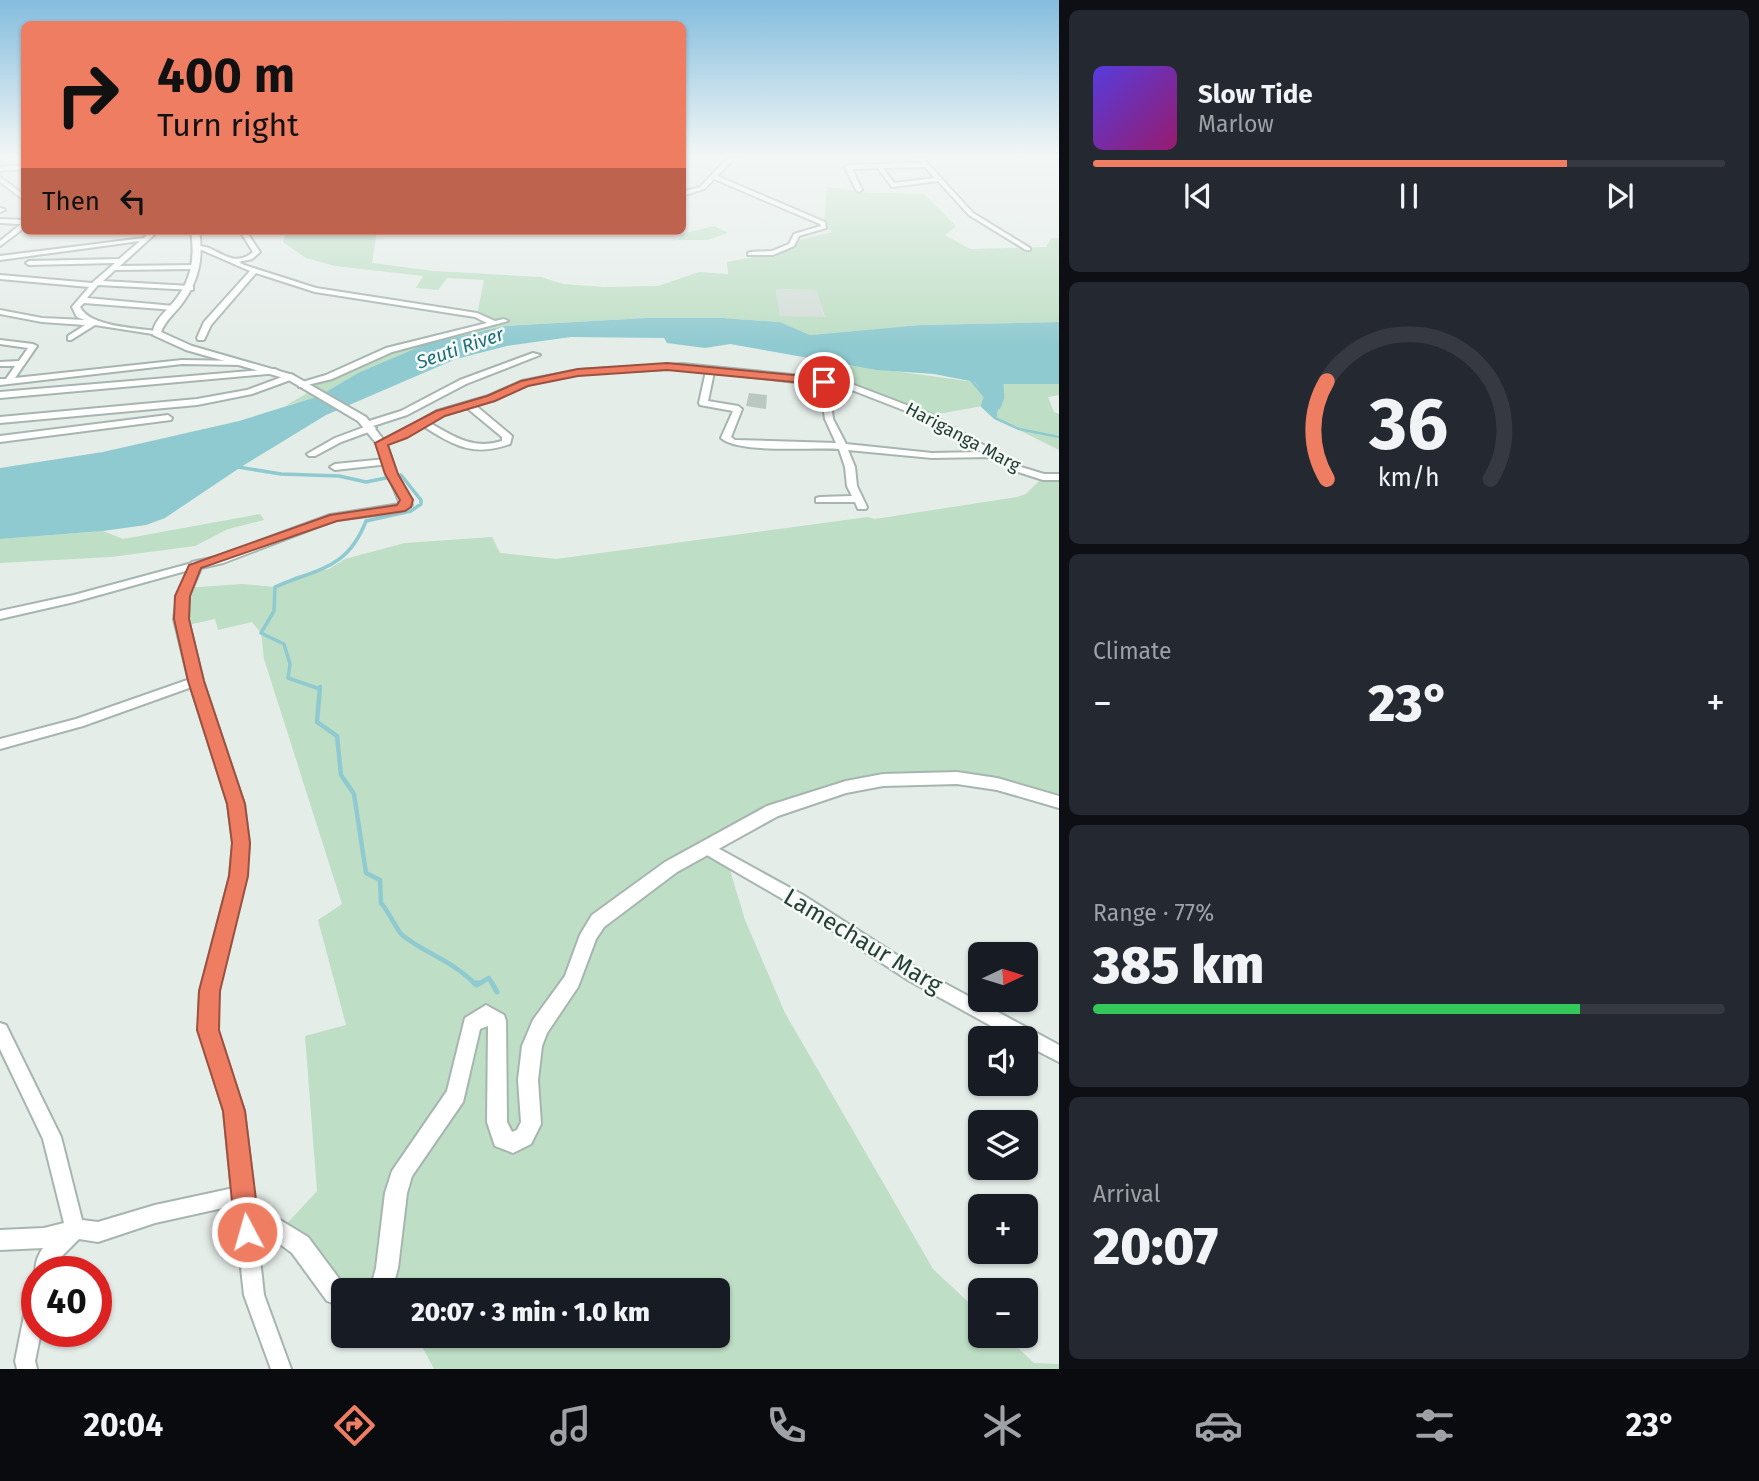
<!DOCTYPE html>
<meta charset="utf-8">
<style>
:root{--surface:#171b24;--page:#242831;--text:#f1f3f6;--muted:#9ea1a6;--line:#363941;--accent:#ee7d62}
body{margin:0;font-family:"Fira Sans",sans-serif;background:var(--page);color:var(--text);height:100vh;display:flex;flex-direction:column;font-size:26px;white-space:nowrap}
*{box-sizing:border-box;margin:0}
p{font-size:23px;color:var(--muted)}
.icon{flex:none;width:38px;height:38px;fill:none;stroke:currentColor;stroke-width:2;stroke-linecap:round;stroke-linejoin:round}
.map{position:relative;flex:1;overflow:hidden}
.side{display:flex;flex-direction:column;gap:10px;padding:10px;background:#0d0f14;width:700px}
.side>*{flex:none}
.hud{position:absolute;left:21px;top:21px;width:665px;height:214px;border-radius:10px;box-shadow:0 2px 5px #0004;background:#ee7d62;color:#111;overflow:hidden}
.needle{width:46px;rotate:86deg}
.buttons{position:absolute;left:968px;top:942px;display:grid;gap:14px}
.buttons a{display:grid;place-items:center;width:70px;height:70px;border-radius:10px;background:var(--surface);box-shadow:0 2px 5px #0004;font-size:35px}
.speed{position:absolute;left:21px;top:1256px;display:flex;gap:14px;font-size:35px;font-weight:700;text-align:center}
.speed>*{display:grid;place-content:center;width:91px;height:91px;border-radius:50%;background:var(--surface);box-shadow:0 2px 5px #0004;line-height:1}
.speed .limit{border:10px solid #d22;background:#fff;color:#111}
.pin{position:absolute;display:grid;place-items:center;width:60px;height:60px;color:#fff;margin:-30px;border:4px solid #fff;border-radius:50%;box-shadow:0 2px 7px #0007}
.me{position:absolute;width:77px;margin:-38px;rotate:354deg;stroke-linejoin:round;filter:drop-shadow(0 0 5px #0008)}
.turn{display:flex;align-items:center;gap:24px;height:147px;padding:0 21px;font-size:32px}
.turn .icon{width:91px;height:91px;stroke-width:2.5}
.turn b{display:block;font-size:49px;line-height:60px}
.then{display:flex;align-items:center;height:66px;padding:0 21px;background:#0003;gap:14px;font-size:26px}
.big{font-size:52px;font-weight:800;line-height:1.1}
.side .card{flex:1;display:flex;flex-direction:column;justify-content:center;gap:10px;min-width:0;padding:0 24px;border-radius:10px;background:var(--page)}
.side .dial{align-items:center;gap:0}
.dial svg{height:182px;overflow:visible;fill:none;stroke:var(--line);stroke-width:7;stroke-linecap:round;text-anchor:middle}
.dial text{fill:var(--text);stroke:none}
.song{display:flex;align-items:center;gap:21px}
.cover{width:84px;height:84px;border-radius:10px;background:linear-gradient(135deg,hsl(250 70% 55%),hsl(320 70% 35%))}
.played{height:7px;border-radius:4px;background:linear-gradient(90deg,var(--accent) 75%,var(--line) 75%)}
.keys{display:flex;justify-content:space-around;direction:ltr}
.heat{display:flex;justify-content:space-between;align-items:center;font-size:38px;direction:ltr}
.charge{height:10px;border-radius:5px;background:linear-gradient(90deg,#34c759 77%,var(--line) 0)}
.trip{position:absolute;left:331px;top:1278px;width:399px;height:70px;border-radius:10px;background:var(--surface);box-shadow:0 2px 5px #0004;font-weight:800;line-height:70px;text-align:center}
.tabs{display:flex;height:112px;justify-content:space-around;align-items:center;background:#090b0e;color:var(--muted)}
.tabs .icon{width:49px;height:49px}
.tabs .active{color:var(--accent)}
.tabs b{font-size:32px;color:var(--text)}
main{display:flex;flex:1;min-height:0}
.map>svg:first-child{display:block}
</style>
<main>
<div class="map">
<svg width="1059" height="1369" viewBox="0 0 1059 1369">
<rect width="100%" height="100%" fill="#e5ede9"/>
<path fill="#d3ddd8" d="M 776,289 L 816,290 L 825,318 L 780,317 Z"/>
<g fill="#bedec5" fill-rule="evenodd">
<path d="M 827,187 L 869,193 L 924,194 L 956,226 L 945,235 L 970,249 L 1046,247 L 1051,238 L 1059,238 L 1059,322 L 920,325 L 810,335 L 780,322 L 723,318 L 646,318 L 505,326 L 358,373 L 319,396 L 285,406 L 311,391 L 302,385 L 371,356 L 491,324 L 477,315 L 484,280 L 447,278 L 438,290 L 416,288 L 423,276 L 335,266 L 306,258 L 283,242 L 286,231 L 377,231 L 372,263 L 434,271 L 541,277 L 563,284 L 604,287 L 658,286 L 699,272 L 728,274 L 727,262 L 780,252 L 794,241 L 833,232 L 824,227 ZM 776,289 L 816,290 L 825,317 L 780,316 Z"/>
<path d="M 714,226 L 728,233 L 708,240 L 678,240 L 681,234 Z"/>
<path d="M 841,364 L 975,382 L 985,397 L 982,406 L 927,416 L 846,385 Z"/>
<path d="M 1002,384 L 1059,384 L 1059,395 L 1048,397 L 1054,412 L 1059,414 L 1059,450 L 995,418 L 1003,398 Z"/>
<path d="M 1043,477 L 1059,477 L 1059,802 L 997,784 L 883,780 L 773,811 L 706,847 L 727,860 L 745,920 L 785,1013 L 933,1269 L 980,1313 L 980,1335 L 1004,1335 L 1034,1363 L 1059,1364 L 1059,1369 L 434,1369 L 416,1335 L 718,1335 L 718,1290 L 343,1290 L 280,1231 L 317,1191 L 305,1036 L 346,1025 L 318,920 L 342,904 L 264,659 L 261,633 L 252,622 L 218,630 L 215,619 L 183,626 L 185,588 L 242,584 L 275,587 L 296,576 L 329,569 L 345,559 L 405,543 L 492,537 L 500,553 L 556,559 L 868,517 L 875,519 L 1017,497 L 1026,494 Z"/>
<path d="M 260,514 L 264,520 L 228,529 L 195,546 L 111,557 L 0,563 L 0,539 L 103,531 L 123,539 Z"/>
</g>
<path fill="#8fcad0" d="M 646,318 L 723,318 L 780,322 L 810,335 L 920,325 L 1059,322 L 1059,384 L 1002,384 L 1003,398 L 995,418 L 982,406 L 985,397 L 975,382 L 934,374 L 877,370 L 730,344 L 705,348 L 667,343 L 664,338 L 571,337 L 507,346 L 456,359 L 326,415 L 241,467 L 165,518 L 146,525 L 103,531 L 0,539 L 0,468 L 103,452 L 239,421 L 319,396 L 358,373 L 426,344 L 505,326 Z"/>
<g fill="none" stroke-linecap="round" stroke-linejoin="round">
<g stroke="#8fcad0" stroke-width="2.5">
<path d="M 971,380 L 985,397 L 982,406 L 995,418"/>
<path d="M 999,408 L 1003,398 L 1002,381"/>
<path d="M 996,415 L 995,418 L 1019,429 L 1059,437"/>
</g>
<path stroke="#8fcad0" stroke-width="3.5" d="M 238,467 L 281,474 L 339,476 L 366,482 L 401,475 L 421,500 L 421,504 L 411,511 L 366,521 C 347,570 318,568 275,587 L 274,611 L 261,633 L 284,644 L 290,664 L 288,678 L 320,689"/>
<g stroke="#8fcad0" stroke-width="4.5">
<path d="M 320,687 L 317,722 L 337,736 L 341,775 L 354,794 L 366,873 L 380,880 L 381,903 C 389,912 397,930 402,935 C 426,954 455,962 476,985"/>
<path d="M 477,985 L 489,978 L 493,985"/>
</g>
<g stroke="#8fcad0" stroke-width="5">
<path d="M 474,983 L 480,983"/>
<path d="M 492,983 L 497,992"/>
</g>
</g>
<path fill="#bac8c2" d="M 749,393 L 767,395 L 766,409 L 746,406 Z"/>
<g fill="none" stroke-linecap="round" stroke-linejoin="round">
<g stroke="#a7b5b0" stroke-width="4">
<g id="minor">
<path d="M 0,155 L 16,155 L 0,159 Z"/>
<path d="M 731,155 L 737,155 L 717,176 L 825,222 L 826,228 L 799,236 L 794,246 L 773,255 L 748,255 L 748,253 L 750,252 L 772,251 L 789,244 L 794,234 L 821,226 L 820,224 L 714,179 L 704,189 L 682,196 L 682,192 L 700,187 Z"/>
<path d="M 914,155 L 920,155 L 973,213 L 1030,248 L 1030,250 L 1026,250 L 969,215 L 938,181 L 892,187 L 878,168 L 852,169 L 862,190 L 859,192 L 856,190 L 845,167 L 848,165 L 922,163 ZM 925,167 L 935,178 L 894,183 L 883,168 Z"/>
<path d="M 24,165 L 24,169 L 0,171 L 0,167 Z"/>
<path d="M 0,177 L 24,195 L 24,200 L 0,182 Z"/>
<path d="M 0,208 L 4,209 L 5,210 L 0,212 Z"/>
<path d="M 0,219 L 24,220 L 24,228 L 0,246 L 0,241 L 21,224 L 0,223 Z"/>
<path d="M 138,231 L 153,231 L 156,233 L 120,266 L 195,265 L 198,267 L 195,269 L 115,270 L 103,281 L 190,286 L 193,286 L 193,290 L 98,285 L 87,298 L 174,306 L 178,308 L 174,310 L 84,303 L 80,307 C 90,327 136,328 156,331 L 160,333 L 159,335 L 95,325 L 71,340 L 68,340 L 68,336 L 85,325 L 42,322 L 0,314 L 0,310 L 42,318 L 85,320 L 77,317 L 72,307 L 89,287 L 0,279 L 0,275 L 92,283 L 115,263 L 29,265 L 26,263 L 29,261 L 119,259 L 140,241 L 0,260 L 0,256 L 144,238 L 148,234 Z"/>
<path d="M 240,231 L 246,231 L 260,252 L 252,259 L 239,262 L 244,265 L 316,288 L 477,313 L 495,321 L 504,319 L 508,321 L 392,352 L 332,379 L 299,387 L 299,383 L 326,375 L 386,348 L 487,323 L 475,317 L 315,292 L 256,273 L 211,325 L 204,340 L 198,340 L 197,338 L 204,322 L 250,271 L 195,247 C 214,241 230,272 253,252 Z"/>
<path d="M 0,340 L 33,344 L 37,346 L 15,378 L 182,360 L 241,361 L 245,363 L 241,365 L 182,364 L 0,385 L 0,379 L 6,379 L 15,366 L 0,366 L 0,362 L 19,361 L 28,348 L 0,344 Z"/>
<path d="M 533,353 L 540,355 L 466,384 L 407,415 L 373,426 L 376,428 L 374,430 L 341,442 L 315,456 L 309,456 L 307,454 L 335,438 L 367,426 L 365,424 L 366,422 L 401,411 L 460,380 Z"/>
<path d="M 682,364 L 824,378 L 849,383 L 930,414 L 1021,467 L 1044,474 L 1059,474 L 1059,480 L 1043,480 L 1015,471 L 990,457 L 932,458 L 848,450 L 855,467 L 857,486 L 867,507 L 866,509 L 858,509 L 855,502 L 816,502 L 816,498 L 820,497 L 852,496 L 847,486 L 845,467 L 839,449 C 812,447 739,454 721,438 L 733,411 L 700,405 L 699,403 L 706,371 L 682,368 L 578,374 L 527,385 L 494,400 L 475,405 L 512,436 L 510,444 C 474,457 454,446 423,426 L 405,437 L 384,445 L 381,446 L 376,443 L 399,433 L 437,411 L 488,396 L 522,381 L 578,370 ZM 714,372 L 820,385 L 825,419 L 836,443 L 735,440 L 731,437 L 742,409 L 738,406 L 708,401 ZM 829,386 L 844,387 L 924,418 L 982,452 L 932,453 L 846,444 L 833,419 ZM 467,408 L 502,437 L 502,441 C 474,450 454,437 430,423 L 443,415 Z"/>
<path d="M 275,369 L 279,371 L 278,373 L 0,398 L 0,392 Z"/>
<path d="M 290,374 L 293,375 L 293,379 L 252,394 L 197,405 L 0,423 L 0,417 L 197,399 L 247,390 Z"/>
<path d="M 168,415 L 172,418 L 171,420 L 0,442 L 0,436 Z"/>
<path d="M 386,459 L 389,460 L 389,464 L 335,470 L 330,467 L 335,464 Z"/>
<path d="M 196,562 L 200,563 L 201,565 L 200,567 L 74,602 L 0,619 L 0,611 L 74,595 Z"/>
<path d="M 196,677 L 200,678 L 202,681 L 200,684 L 83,726 L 0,749 L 0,739 L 76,719 Z"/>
<path d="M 705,841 L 803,895 L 920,970 L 1059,1045 L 1059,1062 L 1026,1045 L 1026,1038 L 1013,1038 L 908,980 L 793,905 L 700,851 L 698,847 L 700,843 Z"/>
<path d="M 0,1023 L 6,1025 L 61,1137 L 82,1220 L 98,1222 L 155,1205 L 243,1186 L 250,1188 L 252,1195 L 250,1202 L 155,1223 L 98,1242 L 79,1239 L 56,1262 L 54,1272 L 37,1272 L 37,1278 C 33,1269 37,1256 43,1248 L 0,1250 L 0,1230 L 44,1228 L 64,1223 L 43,1139 L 0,1049 Z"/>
<path d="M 247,1222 L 254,1225 L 257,1232 L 264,1295 L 291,1369 L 271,1369 L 244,1295 L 237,1232 L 240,1225 Z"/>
<path d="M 37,1291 L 37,1332 L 41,1332 L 35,1361 L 37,1369 L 17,1369 L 15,1361 L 27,1301 L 30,1294 Z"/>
</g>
</g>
<g stroke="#a7b5b0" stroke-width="4">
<g id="tertiary">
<path d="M 191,231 L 199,231 C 204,259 198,283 181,305 C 174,314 165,321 161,332 L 192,346 L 293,375 L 366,417 L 386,443 L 397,475 L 412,505 L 400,512 L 336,520 L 223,563 L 201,568 L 189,596 L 188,619 L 203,681 L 244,804 L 249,843 L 246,876 L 218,991 L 217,1030 L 244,1111 L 257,1221 L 280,1220 L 308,1237 L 343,1284 L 351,1288 L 352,1290 L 343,1290 L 343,1307 L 327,1301 L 292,1253 L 277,1242 L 247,1243 L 239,1240 L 236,1232 L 224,1111 L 199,1030 L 200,991 L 230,876 L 233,843 L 228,804 L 189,681 L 174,619 L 177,596 L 192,562 L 216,557 L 330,515 L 400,504 L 376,443 L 358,421 L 287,379 L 186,350 L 153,335 C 152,321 168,310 176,299 C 192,279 195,256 191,231 Z"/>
<path d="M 957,772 L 997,778 L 1059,796 L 1059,808 L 997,790 L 957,784 L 883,786 L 846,793 L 778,816 L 677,872 L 604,927 L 596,939 L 578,987 L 547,1033 L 542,1046 L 538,1080 L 541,1124 L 531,1144 L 513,1153 L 495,1146 L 487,1122 L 488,1026 L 480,1029 L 463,1102 L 412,1176 L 407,1193 L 398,1268 L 392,1290 L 370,1290 L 376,1268 L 385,1193 L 392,1171 L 447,1091 L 465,1018 L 486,1005 L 504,1015 L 506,1021 L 507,1122 L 512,1132 L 517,1130 L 521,1122 L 518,1080 L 522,1046 L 533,1020 L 565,976 L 580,935 L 592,915 L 665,862 L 767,806 L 846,781 L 883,774 Z"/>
</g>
</g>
<use href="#minor" fill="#fff" fill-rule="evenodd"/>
<use href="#tertiary" fill="#fff" fill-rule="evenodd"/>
</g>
<linearGradient id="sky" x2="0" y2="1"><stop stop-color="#84bdde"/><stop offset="0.45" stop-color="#f3f7f5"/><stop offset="1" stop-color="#f3f7f5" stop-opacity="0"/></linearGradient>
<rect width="1059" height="346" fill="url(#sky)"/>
<path fill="#ee7d62" stroke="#9b5140" stroke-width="2" d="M 667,363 L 824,378 L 830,382 L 824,385 L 667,370 L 578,376 L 528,386 L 495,401 L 445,416 L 407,438 L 388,445 L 398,474 L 413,500 L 411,507 L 405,511 L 337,521 L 201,568 L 190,596 L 189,619 L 204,681 L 245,804 L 250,843 L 248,876 L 220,991 L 219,1030 L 245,1111 L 260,1232 L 256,1241 L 247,1244 L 238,1241 L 235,1232 L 223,1111 L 197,1030 L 199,991 L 229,876 L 232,843 L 227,804 L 188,681 L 174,619 L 175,596 L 189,565 L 330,515 L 397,505 L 400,500 L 385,474 L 375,443 L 436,411 L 487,396 L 521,381 L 578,369 Z"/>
<g text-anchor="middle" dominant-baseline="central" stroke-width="5" stroke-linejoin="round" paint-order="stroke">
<g font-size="18" fill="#243f36" stroke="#f5faf7">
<text transform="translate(963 437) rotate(28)">Hariganga Marg</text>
</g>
<g font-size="19" font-style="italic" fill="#1f707a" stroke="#f5faf7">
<text transform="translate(460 348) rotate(-19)">Seuti River</text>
</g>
<g font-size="24" fill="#243f36" stroke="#f5faf7">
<text transform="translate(863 941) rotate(31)">Lamechaur Marg</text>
</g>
</g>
</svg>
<div class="buttons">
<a><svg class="needle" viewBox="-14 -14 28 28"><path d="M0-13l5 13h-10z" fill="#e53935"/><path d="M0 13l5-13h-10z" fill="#9ea1a6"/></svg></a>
<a><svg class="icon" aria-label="sound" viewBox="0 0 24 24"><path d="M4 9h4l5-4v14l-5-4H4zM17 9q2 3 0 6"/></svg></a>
<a><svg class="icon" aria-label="layers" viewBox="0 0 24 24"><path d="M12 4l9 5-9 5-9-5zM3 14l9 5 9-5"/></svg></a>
<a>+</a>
<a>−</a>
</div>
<div class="speed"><div class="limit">40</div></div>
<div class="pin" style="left:824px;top:382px;background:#d93025"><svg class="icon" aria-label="arrive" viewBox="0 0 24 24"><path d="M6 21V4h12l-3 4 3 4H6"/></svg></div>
<svg class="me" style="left:247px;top:1232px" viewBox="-20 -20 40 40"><circle r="17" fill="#ee7d62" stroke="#fff" stroke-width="3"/><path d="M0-11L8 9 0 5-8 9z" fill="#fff"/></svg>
<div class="trip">20:07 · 3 min · 1.0 km</div>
<div class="hud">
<div class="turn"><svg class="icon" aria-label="right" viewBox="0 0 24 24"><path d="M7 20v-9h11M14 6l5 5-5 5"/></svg><div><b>400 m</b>Turn right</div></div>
<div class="then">Then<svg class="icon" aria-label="left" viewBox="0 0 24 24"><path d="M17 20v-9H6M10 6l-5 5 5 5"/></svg></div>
</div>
</div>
<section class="side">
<div class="card">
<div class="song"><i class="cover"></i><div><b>Slow Tide</b><p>Marlow</p></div></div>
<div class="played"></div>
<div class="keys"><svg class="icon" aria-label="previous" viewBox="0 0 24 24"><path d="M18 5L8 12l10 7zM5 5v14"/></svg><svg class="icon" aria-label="pause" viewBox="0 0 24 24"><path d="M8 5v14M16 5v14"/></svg><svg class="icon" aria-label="next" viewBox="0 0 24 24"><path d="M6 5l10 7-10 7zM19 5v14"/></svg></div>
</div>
<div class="card dial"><svg viewBox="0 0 100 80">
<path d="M14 69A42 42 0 1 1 86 69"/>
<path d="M14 69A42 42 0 0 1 14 26" stroke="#ee7d62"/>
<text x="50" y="56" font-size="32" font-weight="700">36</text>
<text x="50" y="72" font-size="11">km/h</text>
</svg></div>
<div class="card"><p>Climate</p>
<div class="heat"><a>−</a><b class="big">23°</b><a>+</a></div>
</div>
<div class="card"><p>Range · 77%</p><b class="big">385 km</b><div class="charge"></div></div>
<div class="card"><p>Arrival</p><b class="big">20:07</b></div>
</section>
</main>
<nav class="tabs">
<b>20:04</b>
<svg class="icon active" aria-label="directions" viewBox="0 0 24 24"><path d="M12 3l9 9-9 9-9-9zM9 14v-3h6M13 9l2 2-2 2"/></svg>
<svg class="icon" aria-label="music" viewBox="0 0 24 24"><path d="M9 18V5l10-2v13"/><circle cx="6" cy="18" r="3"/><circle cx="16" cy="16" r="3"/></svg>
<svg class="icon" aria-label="phone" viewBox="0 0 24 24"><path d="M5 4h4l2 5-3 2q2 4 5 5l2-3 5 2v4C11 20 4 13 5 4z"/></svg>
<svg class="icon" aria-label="climate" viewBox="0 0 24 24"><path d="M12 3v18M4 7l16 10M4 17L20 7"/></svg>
<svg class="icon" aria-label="car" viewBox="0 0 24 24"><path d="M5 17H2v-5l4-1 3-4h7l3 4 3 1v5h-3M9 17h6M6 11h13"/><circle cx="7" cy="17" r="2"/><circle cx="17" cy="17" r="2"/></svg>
<svg class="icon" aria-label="filters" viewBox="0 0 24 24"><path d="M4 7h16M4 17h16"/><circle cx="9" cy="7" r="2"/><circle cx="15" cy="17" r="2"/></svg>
<b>23°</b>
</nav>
